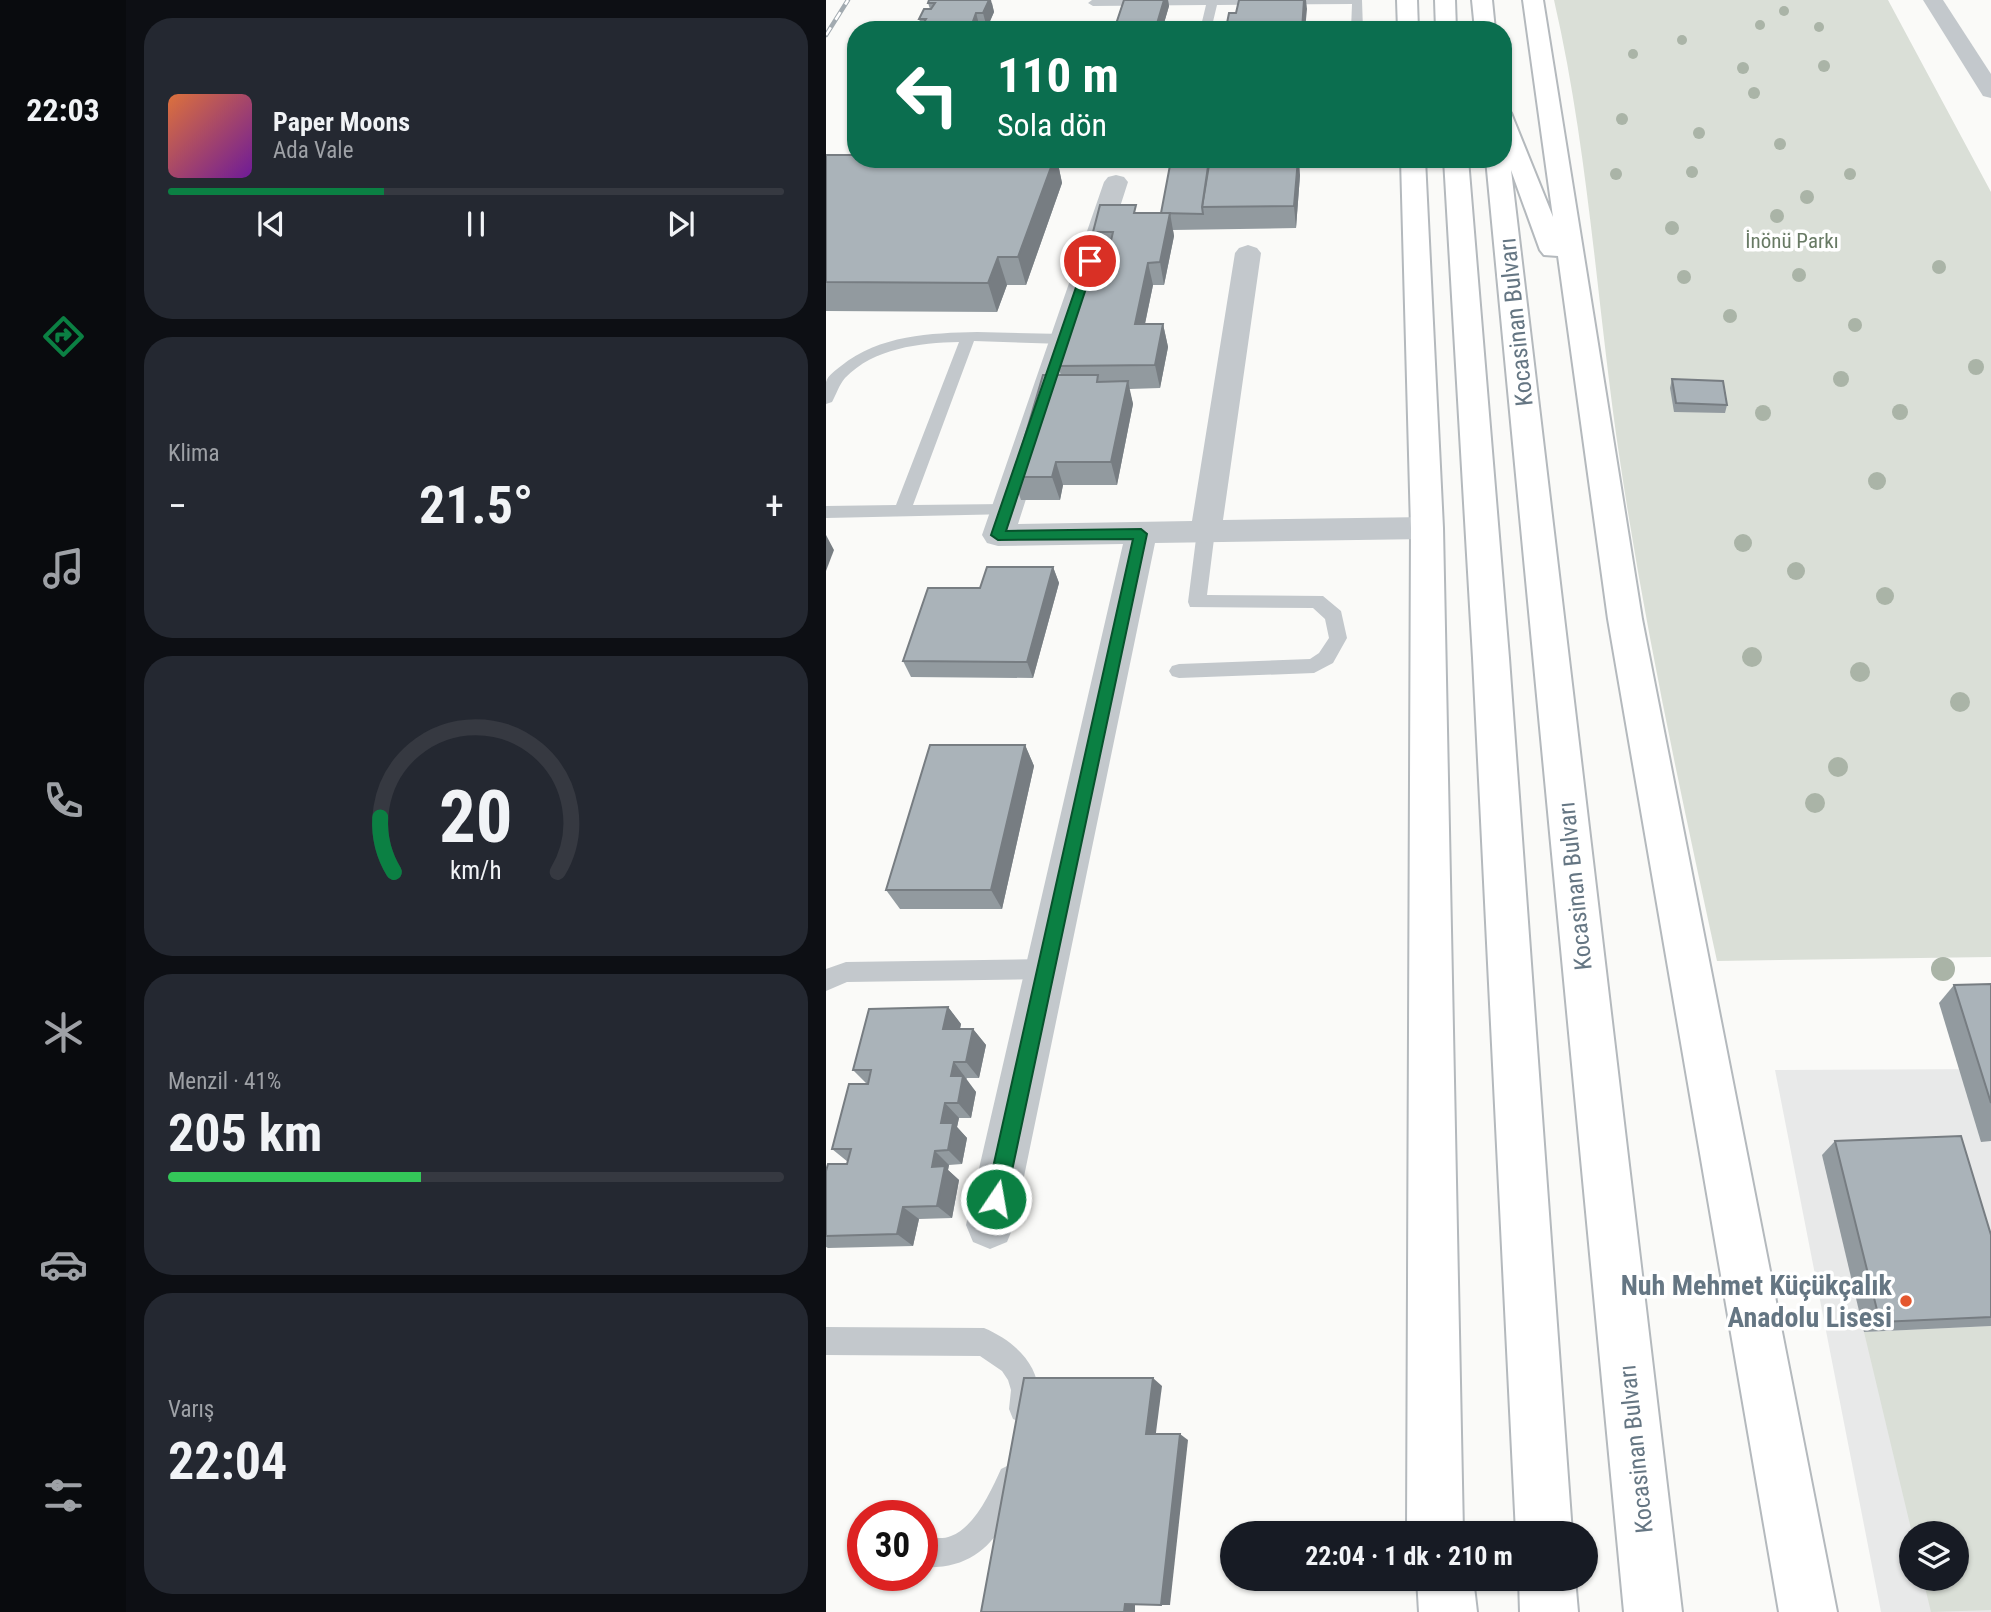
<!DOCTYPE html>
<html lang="tr">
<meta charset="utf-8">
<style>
:root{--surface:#171b24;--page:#242831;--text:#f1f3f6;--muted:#9ea1a6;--line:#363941;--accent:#0b8043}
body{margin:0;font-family:"Roboto Condensed",sans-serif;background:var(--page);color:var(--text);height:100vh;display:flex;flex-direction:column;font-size:26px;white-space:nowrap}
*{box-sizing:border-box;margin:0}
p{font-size:23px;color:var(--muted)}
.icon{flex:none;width:38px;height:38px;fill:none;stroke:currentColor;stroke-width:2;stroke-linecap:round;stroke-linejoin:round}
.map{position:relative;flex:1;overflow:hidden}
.side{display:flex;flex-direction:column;gap:18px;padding:18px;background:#0d0f14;width:700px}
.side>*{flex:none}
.top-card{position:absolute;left:21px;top:21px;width:665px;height:147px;border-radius:28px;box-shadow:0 2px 5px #0004;background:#0b6e4f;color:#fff;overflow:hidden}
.buttons{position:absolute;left:1073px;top:1521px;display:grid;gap:14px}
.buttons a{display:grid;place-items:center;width:70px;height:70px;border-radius:50%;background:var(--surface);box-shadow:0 2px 5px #0004;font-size:35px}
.speed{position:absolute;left:21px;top:1500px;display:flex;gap:14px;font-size:35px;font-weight:700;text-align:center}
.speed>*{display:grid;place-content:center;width:91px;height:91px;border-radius:50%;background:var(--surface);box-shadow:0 2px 5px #0004;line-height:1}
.speed .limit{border:10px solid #d22;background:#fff;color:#111}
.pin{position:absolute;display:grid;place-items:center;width:60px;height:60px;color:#fff;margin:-30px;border:4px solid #fff;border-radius:50%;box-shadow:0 2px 7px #0007}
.me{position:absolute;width:77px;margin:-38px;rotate:12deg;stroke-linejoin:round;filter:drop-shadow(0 0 5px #0008)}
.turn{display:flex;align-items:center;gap:24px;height:147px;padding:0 35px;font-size:32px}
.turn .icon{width:91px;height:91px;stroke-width:2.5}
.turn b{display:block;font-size:49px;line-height:60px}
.big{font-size:52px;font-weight:700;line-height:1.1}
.side .tile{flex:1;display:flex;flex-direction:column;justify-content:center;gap:10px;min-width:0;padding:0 24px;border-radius:28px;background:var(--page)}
.side .dial{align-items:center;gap:0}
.dial svg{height:182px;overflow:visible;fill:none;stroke:var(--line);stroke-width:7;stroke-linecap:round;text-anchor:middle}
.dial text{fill:var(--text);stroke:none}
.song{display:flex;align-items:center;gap:21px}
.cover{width:84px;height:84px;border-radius:10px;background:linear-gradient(135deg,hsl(20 70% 55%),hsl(280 70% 35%))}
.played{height:7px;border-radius:4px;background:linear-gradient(90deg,var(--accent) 35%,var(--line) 35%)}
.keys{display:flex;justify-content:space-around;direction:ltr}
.heat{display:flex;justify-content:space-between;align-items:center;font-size:38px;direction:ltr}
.charge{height:10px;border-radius:5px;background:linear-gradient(90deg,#34c759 41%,var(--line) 0)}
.trip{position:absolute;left:394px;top:1521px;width:378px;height:70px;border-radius:35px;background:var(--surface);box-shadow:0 2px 5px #0004;font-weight:700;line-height:70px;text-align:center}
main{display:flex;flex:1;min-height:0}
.tab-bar{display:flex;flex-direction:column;width:126px;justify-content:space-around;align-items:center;background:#090b0e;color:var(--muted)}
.tab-bar .icon{width:49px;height:49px}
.tab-bar .current{color:var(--accent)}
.tab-bar b{font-size:32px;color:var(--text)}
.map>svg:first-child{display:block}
</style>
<main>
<nav class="tab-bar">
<b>22:03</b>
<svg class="icon current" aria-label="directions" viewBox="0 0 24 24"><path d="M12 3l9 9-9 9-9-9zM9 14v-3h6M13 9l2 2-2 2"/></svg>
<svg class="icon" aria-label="music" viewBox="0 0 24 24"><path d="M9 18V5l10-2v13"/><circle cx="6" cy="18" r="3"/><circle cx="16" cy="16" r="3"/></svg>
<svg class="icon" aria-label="phone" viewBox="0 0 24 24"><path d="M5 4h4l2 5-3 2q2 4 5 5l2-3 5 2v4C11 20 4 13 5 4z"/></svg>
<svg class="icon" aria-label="climate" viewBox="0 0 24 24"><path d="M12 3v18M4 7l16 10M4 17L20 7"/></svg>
<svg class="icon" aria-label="car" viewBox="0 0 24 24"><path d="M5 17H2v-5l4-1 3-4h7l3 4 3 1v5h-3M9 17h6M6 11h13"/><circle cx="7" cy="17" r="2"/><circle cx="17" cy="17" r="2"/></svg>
<svg class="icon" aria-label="filters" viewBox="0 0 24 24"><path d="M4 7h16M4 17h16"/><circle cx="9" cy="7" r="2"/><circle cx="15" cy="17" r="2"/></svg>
</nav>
<section class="side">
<div class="tile">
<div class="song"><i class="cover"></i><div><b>Paper Moons</b><p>Ada Vale</p></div></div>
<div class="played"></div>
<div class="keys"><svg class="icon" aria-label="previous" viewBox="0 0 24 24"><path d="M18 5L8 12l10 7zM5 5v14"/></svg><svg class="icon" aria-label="pause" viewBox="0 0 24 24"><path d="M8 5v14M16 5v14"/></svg><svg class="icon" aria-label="next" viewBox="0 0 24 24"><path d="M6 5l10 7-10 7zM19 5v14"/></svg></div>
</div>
<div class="tile"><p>Klima</p>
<div class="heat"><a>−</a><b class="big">21.5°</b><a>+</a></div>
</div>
<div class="tile dial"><svg viewBox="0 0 100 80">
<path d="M14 69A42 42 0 1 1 86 69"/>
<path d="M14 69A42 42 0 0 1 8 45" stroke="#0b8043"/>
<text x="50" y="56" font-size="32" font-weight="700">20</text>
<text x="50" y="72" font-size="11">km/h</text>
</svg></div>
<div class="tile"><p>Menzil · 41%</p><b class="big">205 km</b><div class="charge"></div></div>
<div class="tile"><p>Varış</p><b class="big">22:04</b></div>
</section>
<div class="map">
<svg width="1165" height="1612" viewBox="0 0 1165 1612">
<rect width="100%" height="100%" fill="#fafaf8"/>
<path fill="#e8e9e9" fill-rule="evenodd" d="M 1165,1069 L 1165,1612 L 1055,1612 L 949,1070 ZM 1085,1533 L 1130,1533 L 1130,1578 L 1085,1578 Z"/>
<g fill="#dadfd7">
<path d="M 728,0 L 1062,0 L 1165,192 L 1165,957 L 891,961 C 855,795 819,629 794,461 C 771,308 763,152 728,0 Z"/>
<path d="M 1165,1326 L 1165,1610 L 1105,1612 L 1097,1579 L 1130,1578 L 1130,1533 L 1086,1533 L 1038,1332 Z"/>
</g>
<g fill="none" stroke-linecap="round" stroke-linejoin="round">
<g stroke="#b4b9bd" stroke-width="4">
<g id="highway">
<path d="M 571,0 L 591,0 L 592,30 L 572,30 Z"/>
<path d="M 609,0 L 629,0 L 630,30 L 610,30 Z"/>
<path d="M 646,0 L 666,0 L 669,30 L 649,30 Z"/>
<path d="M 697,0 L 717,0 L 816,619 L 1011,1612 L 953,1612 L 782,619 L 732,256 L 718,255 L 714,250 L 685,170 L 856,1612 L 798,1612 L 660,159 L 677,159 L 677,111 L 685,113 L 727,217 Z"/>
<path d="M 575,159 L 599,159 L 617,528 L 637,1533 L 581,1533 L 585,528 Z"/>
<path d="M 618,159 L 642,159 L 683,658 L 746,1533 L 690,1533 L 647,658 Z"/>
<path d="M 591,1578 L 647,1578 L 651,1612 L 593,1612 Z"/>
<path d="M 693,1578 L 749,1578 L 752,1612 L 694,1612 Z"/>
</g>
</g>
<g fill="#c3c8cc" fill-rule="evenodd">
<path d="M 536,0 L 537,30 L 525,30 L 526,4 L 391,5 L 385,30 L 374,30 L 380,5 L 267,6 L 262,3 L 266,0 Z"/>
<path d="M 151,332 L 237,334 L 245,339 L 237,344 L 148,341 L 87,505 L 180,504 L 186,506 L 189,510 L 186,514 L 0,518 L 0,506 L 70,505 L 133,342 C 93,343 48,348 19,378 C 13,385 10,395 6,402 L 0,404 C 0,397 0,388 0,382 C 2,375 10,370 15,366 C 53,335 105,333 151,332 Z"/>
<path d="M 380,525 L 389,531 L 381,595 L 497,596 L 515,611 L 521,638 L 507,663 L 488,673 L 353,678 L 346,676 L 343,671 L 346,666 L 353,664 L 484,659 L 493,653 L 503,638 L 499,619 L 487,608 L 364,607 L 362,602 L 371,531 Z"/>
<path d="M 220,959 L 228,962 L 232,969 L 228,976 L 220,979 L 21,982 L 0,991 L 0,969 L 20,962 Z"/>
<path d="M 0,1327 L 158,1328 C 196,1344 225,1377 207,1419 L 197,1423 L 187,1419 L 183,1409 L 185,1390 L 182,1380 L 176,1371 L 154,1356 L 0,1355 Z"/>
<path d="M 185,1464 L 195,1469 L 200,1479 C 179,1529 157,1571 96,1567 L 96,1537 C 105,1537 116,1540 125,1536 C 149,1527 165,1491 175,1469 Z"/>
</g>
<g fill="#c3c8cc" fill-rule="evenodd">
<path d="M 1097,0 L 1117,0 L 1165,74 L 1165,98 L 1157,96 Z"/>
<path d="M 290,175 L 298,177 L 302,182 L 192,524 L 366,521 L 409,253 L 413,248 L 422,245 L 431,248 L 435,253 L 397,520 L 601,517 L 612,520 L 617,528 L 612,536 L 601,539 L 329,543 L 188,1225 L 181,1242 L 164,1249 L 147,1242 L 140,1225 L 297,544 L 172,546 L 161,543 L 156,535 L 278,182 L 282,177 Z"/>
</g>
<use href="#highway" fill="#fff" fill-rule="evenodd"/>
<g stroke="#a2aab0" stroke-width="4.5">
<path id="rail" d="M 0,35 L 22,0"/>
</g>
<use href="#rail" stroke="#fff" stroke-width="2.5" stroke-dasharray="9" stroke-linecap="butt"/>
</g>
<g fill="#aab4a7">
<circle cx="958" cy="11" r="5"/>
<circle cx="934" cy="25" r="5"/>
<circle cx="993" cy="27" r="5"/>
<circle cx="856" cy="40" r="5"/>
<circle cx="807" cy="54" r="5"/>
<circle cx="998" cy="66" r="6"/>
<circle cx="917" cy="68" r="6"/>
<circle cx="928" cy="93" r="6"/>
<circle cx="796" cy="119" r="6"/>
<circle cx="873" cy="133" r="6"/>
<circle cx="954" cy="144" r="6"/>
<circle cx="866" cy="172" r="6"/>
<circle cx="790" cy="174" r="6"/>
<circle cx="1024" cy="174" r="6"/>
<circle cx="981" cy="197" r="7"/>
<circle cx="951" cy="216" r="7"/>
<circle cx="846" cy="228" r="7"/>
<circle cx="1113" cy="267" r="7"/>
<circle cx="973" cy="275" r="7"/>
<circle cx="858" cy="277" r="7"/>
<circle cx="904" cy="316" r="7"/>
<circle cx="1029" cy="325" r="7"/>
<circle cx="1150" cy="367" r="8"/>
<circle cx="1015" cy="379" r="8"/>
<circle cx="1074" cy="412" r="8"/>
<circle cx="937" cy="413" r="8"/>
<circle cx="1051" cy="481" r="9"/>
<circle cx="917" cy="543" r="9"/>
<circle cx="970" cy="571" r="9"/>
<circle cx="1059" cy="596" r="9"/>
<circle cx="926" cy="657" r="10"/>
<circle cx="1034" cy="672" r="10"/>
<circle cx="1134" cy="702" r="10"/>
<circle cx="1012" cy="767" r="10"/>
<circle cx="989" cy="803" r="10"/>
<circle cx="1117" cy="969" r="12"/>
</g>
<g fill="#929a9f">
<path d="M 298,0 L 342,0 L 343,6 L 336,30 L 289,30 L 289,27 Z"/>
<path d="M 102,3 L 166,3 L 168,12 L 161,28 L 194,30 L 97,30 L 93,19 L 104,9 Z"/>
<path d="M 0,155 L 30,159 L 231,159 L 236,183 L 200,285 L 181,285 L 171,312 L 0,311 Z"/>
<path d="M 474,175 L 470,228 L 347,230 L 348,236 L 338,285 L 327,285 L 319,324 L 337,324 L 342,347 L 334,388 L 303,389 L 307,404 L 291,485 L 237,485 L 234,500 L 195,500 L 187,477 L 235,375 L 232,366 L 279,266 L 282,255 L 272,255 L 267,232 L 312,213 L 335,213 Z"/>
<path d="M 846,379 L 901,405 L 899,413 L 848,412 L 844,388 Z"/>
<path d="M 227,567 L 233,583 L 207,678 L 85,677 L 77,661 L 154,588 Z"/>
<path d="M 199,745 L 208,766 L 176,909 L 74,909 L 60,890 Z"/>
<path d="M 1165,984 L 1165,1141 L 1155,1142 L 1113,1003 L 1128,985 Z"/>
<path d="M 122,1007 L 135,1024 L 134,1029 L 147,1029 L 160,1045 L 153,1078 L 141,1078 L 140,1080 L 150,1092 L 145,1118 L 133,1118 L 131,1127 L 141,1138 L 136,1164 L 123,1165 L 122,1170 L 133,1180 L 126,1218 L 93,1219 L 87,1246 L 2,1248 L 0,1247 L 0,1171 L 21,1164 L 22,1162 L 6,1149 L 41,1084 L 27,1070 Z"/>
<path d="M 1009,1141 L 1165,1235 L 1165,1326 L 1038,1332 L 996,1155 Z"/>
</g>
<g fill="#777d82">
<path d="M 158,0 L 165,0 L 168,12 L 161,28 L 157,13 Z"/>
<path d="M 338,0 L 342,0 L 343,6 L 336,30 L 331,30 L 330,27 Z"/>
<path d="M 478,0 L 480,0 L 481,9 L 479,30 L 476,30 Z"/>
<path d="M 150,13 L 154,28 L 147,30 L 146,24 Z"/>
<path d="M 228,159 L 231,159 L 236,183 L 200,285 L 192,257 Z"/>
<path d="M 472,159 L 473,159 L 474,175 L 470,228 L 468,206 Z"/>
<path d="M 344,213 L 348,236 L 338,285 L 334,262 Z"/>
<path d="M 172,257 L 181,285 L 171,312 L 162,283 Z"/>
<path d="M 322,263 L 327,285 L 314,347 L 309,324 Z"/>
<path d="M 337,324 L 342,347 L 334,388 L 329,365 Z"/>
<path d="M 302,381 L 307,404 L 291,485 L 285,462 Z"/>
<path d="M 230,462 L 237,485 L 234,500 L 226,477 Z"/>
<path d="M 0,535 L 8,550 L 0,571 Z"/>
<path d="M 227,567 L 233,583 L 207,678 L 201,662 Z"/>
<path d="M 199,745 L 208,766 L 176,909 L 165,890 Z"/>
<path d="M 122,1007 L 135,1024 L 130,1046 L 117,1029 Z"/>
<path d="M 147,1029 L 160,1045 L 153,1078 L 140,1062 Z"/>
<path d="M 128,1062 L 150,1092 L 145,1118 L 132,1103 L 125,1076 Z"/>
<path d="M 119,1103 L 133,1118 L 131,1127 L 141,1138 L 136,1164 L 122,1150 L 115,1123 Z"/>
<path d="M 109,1151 L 123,1165 L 122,1170 L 133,1180 L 126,1218 L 111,1206 L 106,1167 Z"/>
<path d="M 77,1207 L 93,1219 L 87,1246 L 71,1234 Z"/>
<path d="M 327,1378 L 336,1386 L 329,1440 L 320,1434 Z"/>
<path d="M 354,1434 L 362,1440 L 344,1605 L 335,1605 Z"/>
<path d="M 299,1604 L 309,1604 L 309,1612 L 298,1612 Z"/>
</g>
<g fill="#aab3b9" stroke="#777d82" stroke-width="2">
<path d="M 103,0 L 163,0 L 157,13 L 150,13 L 146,24 L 97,24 L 100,19 L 93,19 L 98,9 L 105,9 L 109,3 L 102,3 Z"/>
<path d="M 298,0 L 338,0 L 330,27 L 289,27 Z"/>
<path d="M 413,0 L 478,0 L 476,30 L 408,30 L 408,28 L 400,28 L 403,13 L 410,13 Z"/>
<path d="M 193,28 L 192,30 L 144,30 L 144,29 Z"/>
<path d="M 0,155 L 30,155 L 30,159 L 228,159 L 192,257 L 172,257 L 162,283 L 0,282 Z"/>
<path d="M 384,159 L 472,159 L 468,206 L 376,207 Z"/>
<path d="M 345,160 L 383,160 L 376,207 L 377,214 L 335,213 Z"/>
<path d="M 274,205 L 310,205 L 308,213 L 344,213 L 334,262 L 322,263 L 309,324 L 337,324 L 329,365 L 232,366 L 260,266 L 279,266 L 287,232 L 267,232 Z"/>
<path d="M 217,375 L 272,375 L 271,382 L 302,381 L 285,462 L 230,462 L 226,477 L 187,477 Z"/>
<path d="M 846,379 L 897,381 L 901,405 L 850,403 Z"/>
<path d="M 161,567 L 227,567 L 201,662 L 77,661 L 102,588 L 154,588 Z"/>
<path d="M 104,745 L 199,745 L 165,890 L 60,890 Z"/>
<path d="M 1165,984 L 1165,1103 L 1128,985 Z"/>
<path d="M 122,1007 L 117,1029 L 147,1029 L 140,1062 L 128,1062 L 125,1076 L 137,1076 L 132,1103 L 119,1103 L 115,1123 L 127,1123 L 122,1150 L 109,1151 L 106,1167 L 119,1166 L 111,1206 L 77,1207 L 71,1234 L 0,1236 L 0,1171 L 2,1164 L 21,1164 L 25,1149 L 6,1149 L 23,1084 L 42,1084 L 45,1070 L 27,1070 L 43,1009 Z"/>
<path d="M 1135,1136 L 1165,1235 L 1165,1317 L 1054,1322 L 1009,1141 Z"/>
<path d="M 198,1378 L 327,1378 L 320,1434 L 354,1434 L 335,1605 L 299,1604 L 298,1612 L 155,1612 Z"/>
</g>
<path fill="#0b8043" stroke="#07532c" stroke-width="2" d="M 264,257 L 269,261 L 180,531 L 315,529 L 321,534 L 180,1199 L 177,1206 L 170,1209 L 163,1206 L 160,1199 L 307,539 L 172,540 L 165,535 L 259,261 Z"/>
<circle fill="#e4572e" stroke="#fff" stroke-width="2.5" cx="1080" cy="1301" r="7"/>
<g text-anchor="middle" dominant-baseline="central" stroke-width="7" stroke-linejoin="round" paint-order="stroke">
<g font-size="21" fill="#687a64" stroke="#fff">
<text x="966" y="241">İnönü Parkı</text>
</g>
<g font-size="24" fill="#657683" stroke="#fff">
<text transform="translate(690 322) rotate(-96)">Kocasinan Bulvarı</text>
<text transform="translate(749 886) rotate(-96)">Kocasinan Bulvarı</text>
<text transform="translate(810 1449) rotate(-96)">Kocasinan Bulvarı</text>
</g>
<g font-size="28" font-weight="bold" fill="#657683" stroke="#fff" text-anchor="end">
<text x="1066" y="1285">Nuh Mehmet Küçükçalık<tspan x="1066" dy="32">Anadolu Lisesi</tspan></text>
</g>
</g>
</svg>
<div class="buttons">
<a><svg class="icon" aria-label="layers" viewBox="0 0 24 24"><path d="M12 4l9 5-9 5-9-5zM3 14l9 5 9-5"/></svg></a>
</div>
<div class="speed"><div class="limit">30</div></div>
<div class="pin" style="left:264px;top:261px;background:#d93025"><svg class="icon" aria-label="arrive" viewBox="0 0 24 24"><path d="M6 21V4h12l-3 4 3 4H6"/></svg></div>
<svg class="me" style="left:170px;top:1199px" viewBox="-20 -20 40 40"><circle r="17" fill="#0b8043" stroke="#fff" stroke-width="3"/><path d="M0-11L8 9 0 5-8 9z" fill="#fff"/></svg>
<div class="trip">22:04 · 1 dk · 210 m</div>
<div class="top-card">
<div class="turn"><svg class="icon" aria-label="left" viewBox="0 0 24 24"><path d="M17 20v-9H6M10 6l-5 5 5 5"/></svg><div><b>110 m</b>Sola dön</div></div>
</div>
</div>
</main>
